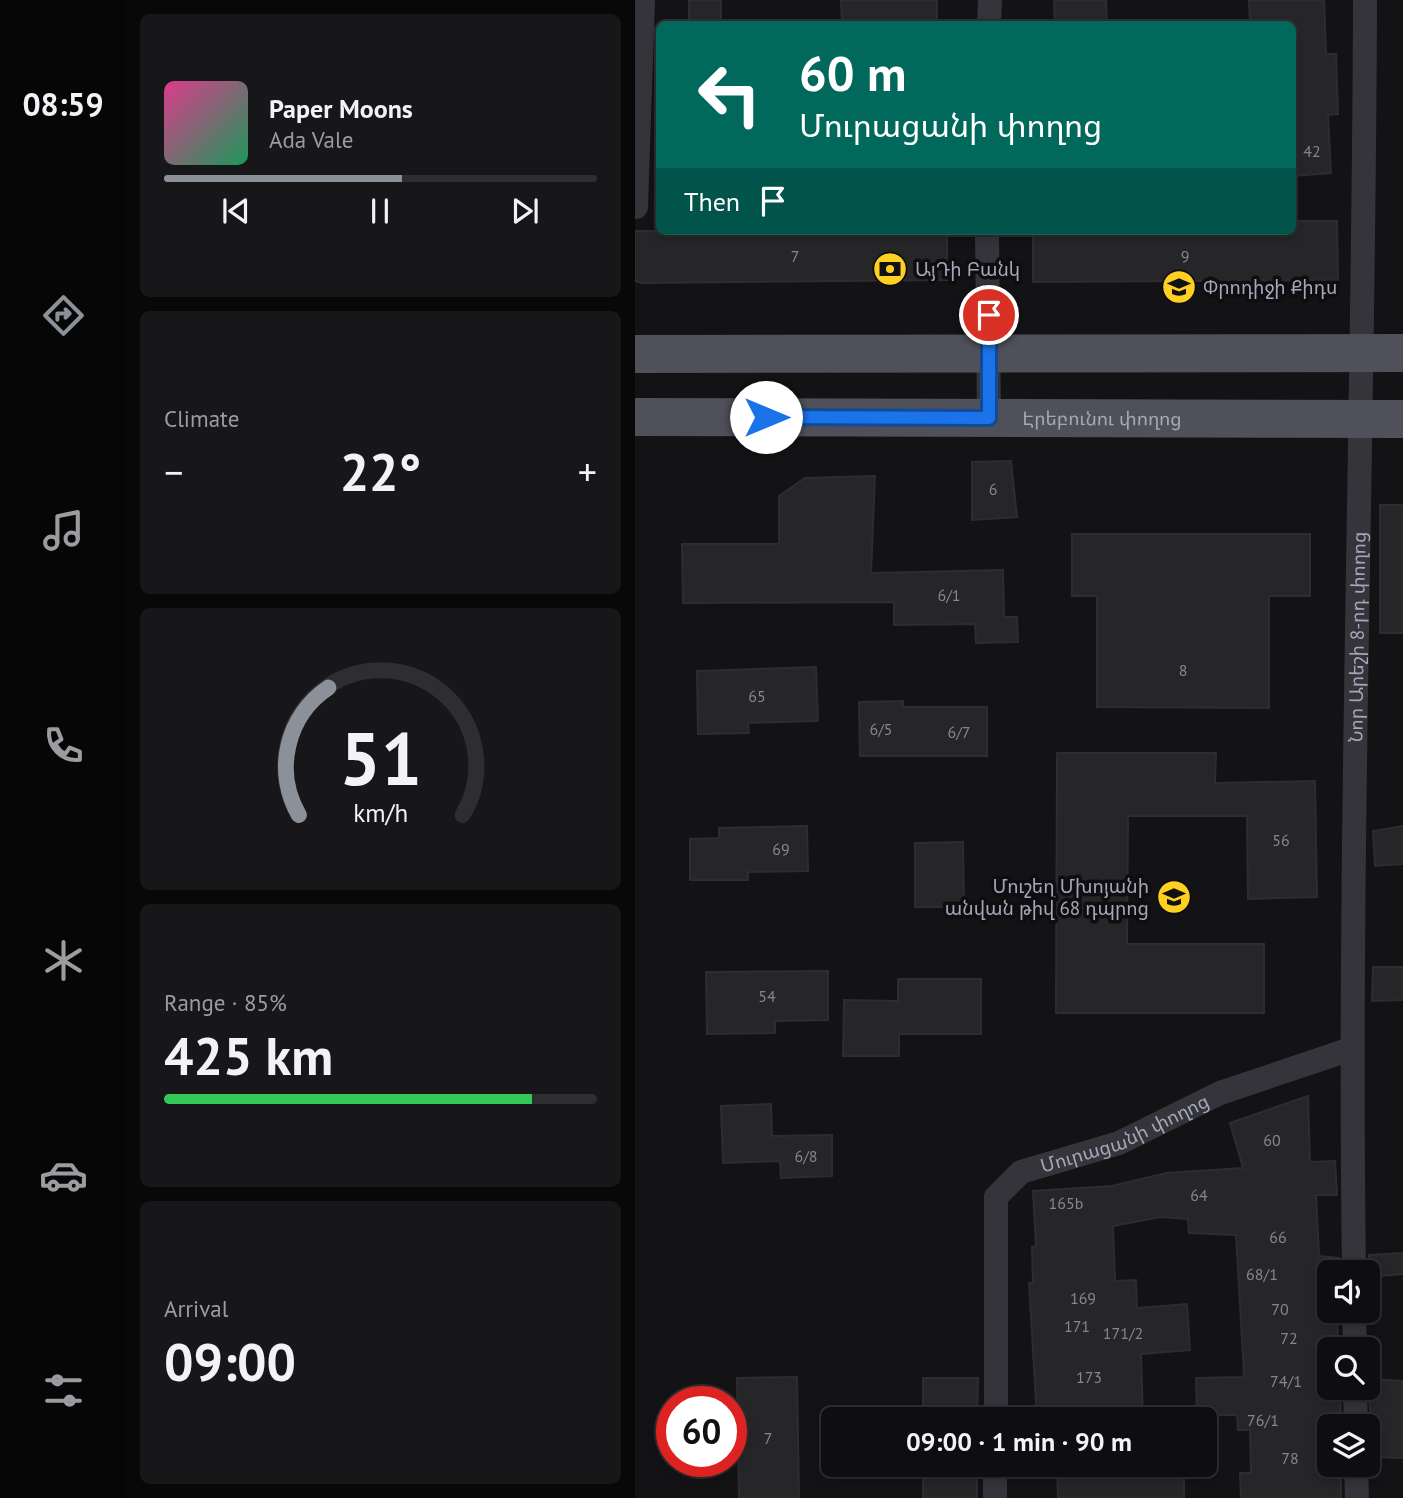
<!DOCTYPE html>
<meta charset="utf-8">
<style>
:root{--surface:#0e0e10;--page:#171719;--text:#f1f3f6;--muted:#9b9c9f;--line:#2e2e30;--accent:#8c9099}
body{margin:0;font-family:"PT Sans","Noto Sans Armenian",sans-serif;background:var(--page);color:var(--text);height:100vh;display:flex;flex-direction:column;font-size:26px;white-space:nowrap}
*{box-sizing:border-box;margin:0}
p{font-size:23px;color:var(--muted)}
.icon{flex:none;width:38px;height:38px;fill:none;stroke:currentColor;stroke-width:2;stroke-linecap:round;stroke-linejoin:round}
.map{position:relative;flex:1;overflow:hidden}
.sheet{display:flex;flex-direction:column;gap:14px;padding:14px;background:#080809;width:509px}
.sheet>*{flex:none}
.guide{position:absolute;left:21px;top:21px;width:640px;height:214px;border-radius:10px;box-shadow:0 4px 10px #0003,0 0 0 2px var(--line);background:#00695c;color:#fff;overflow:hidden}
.controls{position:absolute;left:682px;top:1260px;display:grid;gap:14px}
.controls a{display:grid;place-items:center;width:63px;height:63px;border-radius:10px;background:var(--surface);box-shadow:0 4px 10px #0003,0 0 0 2px var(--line);font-size:35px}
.speed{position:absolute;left:21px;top:1386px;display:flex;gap:14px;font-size:35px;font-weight:700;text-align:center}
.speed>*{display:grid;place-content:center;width:91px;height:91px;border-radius:50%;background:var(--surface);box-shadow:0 4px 10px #0003,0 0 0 2px var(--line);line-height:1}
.speed .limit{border:10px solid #d22;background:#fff;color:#111}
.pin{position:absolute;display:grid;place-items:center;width:60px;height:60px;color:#fff;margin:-30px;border:4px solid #fff;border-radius:50%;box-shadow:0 2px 7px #0007}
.me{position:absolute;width:77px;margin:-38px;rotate:90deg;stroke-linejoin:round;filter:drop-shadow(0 0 5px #0008)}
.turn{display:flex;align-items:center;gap:24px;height:147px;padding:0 28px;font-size:32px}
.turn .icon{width:91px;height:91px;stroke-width:2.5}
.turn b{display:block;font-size:49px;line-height:60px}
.then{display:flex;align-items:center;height:66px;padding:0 28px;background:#0003;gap:14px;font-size:26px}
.big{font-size:52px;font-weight:700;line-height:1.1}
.sheet .tile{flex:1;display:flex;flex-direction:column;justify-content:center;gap:10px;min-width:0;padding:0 24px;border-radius:10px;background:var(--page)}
.sheet .dial{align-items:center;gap:0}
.dial svg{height:182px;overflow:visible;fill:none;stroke:var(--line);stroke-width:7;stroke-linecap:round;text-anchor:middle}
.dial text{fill:var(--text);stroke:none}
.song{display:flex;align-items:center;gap:21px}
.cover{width:84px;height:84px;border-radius:10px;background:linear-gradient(135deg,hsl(330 70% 55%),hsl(150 70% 35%))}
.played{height:7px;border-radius:4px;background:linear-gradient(90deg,var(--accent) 55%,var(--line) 55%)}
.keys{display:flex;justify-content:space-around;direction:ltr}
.heat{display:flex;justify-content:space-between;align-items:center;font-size:38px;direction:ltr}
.charge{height:10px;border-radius:5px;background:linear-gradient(90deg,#34c759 85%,var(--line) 0)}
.trip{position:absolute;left:186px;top:1407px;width:396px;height:70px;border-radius:10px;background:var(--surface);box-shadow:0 4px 10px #0003,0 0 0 2px var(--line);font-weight:700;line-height:70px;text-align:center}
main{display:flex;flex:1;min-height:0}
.menu{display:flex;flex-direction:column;width:126px;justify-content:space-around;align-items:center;background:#060606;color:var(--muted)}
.menu .icon{width:49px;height:49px}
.menu .active{color:var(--accent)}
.menu b{font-size:32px;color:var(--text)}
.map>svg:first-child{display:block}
</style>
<main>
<nav class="menu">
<b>08:59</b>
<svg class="icon active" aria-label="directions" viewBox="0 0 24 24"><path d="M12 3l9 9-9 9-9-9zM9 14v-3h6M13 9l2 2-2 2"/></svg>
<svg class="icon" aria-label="music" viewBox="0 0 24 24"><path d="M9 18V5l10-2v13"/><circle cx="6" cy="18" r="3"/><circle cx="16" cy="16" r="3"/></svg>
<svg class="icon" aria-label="phone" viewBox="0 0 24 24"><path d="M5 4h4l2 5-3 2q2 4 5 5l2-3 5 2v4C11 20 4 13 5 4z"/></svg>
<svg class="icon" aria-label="climate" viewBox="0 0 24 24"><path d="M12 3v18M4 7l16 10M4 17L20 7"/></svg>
<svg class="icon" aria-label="car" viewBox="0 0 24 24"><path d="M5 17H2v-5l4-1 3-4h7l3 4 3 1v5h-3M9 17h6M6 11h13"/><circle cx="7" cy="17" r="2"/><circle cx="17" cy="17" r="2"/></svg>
<svg class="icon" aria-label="filters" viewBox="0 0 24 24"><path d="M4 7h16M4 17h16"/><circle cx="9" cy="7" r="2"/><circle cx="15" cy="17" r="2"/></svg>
</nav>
<section class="sheet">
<div class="tile">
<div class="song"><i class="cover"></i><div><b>Paper Moons</b><p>Ada Vale</p></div></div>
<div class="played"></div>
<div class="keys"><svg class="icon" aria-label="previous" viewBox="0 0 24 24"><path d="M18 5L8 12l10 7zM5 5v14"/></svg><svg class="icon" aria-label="pause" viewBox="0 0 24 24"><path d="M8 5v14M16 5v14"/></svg><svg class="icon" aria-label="next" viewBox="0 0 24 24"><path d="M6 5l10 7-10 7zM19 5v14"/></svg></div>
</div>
<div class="tile"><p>Climate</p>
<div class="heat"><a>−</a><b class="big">22°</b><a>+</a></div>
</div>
<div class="tile dial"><svg viewBox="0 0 100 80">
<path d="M14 69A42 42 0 1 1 86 69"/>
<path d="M14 69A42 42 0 0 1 27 13" stroke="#8c9099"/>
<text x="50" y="56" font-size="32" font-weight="700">51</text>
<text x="50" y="72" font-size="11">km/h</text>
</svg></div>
<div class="tile"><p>Range · 85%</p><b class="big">425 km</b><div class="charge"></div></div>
<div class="tile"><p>Arrival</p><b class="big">09:00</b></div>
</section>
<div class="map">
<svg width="768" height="1498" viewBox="0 0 768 1498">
<rect width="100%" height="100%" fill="#131315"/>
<g fill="#262629" stroke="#2d2d31" stroke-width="2">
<rect x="54" y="0" width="32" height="24"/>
<path d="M 206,0 L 302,0 L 302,24 L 207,24 Z"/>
<path d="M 419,0 L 471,0 L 472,24 L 420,24 Z"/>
<path d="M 614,0 L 689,0 L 691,54 L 701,54 L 703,114 L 693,115 L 696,173 L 658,176 L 658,24 L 615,24 Z"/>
<path d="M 658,221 L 702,221 L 703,280 L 398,282 L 398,231 L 658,231 Z"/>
<path d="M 0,231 L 312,231 L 312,280 L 7,283 L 0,281 Z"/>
<path d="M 376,461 L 382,517 L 337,520 L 337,462 Z"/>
<path d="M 240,476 L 236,573 L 368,570 L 369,617 L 382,617 L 383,642 L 341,643 L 340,624 L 259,625 L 259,602 L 48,603 L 47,544 L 144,544 L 144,496 L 170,478 Z"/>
<rect x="745" y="505" width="23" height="128"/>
<path d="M 437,534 L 675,534 L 675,596 L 634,596 L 634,708 L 462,707 L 462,596 L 437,596 Z"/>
<path d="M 181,667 L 183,721 L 113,723 L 114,733 L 63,734 L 62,671 Z"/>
<path d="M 268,701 L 268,707 L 352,707 L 352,756 L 225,756 L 224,702 Z"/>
<path d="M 422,753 L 581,753 L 580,783 L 680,781 L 682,897 L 613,899 L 612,816 L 493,816 L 492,944 L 629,944 L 629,1013 L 421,1013 Z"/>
<path d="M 172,826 L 173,871 L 113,872 L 113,880 L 55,880 L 55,839 L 84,838 L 84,828 Z"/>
<path d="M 768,826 L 768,864 L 740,866 L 738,831 Z"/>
<path d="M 328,842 L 329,907 L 280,907 L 280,843 Z"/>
<path d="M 738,967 L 768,967 L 768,1000 L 737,1001 Z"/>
<path d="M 193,971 L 193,1020 L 140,1021 L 140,1033 L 72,1034 L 71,972 Z"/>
<path d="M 263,979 L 346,979 L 346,1034 L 264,1034 L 264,1056 L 208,1056 L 209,1000 L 263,1001 Z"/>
<path d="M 673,1096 L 675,1162 L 700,1161 L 702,1195 L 681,1195 L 684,1256 L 704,1258 L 704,1272 L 695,1272 L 695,1311 L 703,1311 L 703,1321 L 702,1349 L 695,1349 L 695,1388 L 705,1388 L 706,1426 L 695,1426 L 695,1465 L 706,1465 L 706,1498 L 606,1498 L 605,1473 L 616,1473 L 615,1430 L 603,1430 L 602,1415 L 562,1415 L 561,1378 L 607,1377 L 609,1374 L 601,1235 L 554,1233 L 553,1219 L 525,1217 L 478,1226 L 480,1281 L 501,1280 L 502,1308 L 552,1304 L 555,1350 L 506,1354 L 508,1419 L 402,1419 L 394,1283 L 398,1283 L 397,1247 L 401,1246 L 398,1191 L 477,1186 L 531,1173 L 608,1168 L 595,1123 Z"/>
<path d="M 136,1104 L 137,1136 L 197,1135 L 197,1176 L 146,1178 L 145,1161 L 88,1163 L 86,1106 Z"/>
<path d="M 768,1253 L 768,1274 L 733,1277 L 734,1255 Z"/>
<path d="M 162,1377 L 164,1498 L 104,1498 L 102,1378 Z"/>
<path d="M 288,1378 L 343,1378 L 342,1419 L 288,1419 Z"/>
<path d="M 733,1379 L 768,1381 L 768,1458 L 733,1457 L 736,1426 Z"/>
<rect x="288" y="1465" width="54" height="33"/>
<path d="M 422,1465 L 549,1465 L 549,1498 L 423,1498 Z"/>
</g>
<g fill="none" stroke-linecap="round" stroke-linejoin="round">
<g stroke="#34343a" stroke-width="24">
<path d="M 354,24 L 355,0"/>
<path d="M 1,207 L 8,0"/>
<path d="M 352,231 L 354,418"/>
<path id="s1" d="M 719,1272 C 713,848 729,424 730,0"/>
<path d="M 719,1311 L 720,1349"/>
<path d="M 720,1388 L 721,1426"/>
<path id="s2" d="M 361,1419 L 361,1197 L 386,1172 L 484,1143 L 585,1093 L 716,1049"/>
<path d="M 721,1465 L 722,1498"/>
<path d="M 360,1498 L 360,1465"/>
</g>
<g stroke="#4f5059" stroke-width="38">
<path d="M 0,354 L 768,353"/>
<path id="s3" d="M 0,417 L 768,419"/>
</g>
</g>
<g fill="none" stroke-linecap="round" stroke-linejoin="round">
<g stroke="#114b97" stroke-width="18">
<path id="route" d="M 131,417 L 354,418 L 354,315"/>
</g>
<use href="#route" stroke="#1a73e8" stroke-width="12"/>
</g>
<defs>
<g id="bank-disc" transform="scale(1.75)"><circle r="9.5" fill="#ffd021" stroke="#0e0e10"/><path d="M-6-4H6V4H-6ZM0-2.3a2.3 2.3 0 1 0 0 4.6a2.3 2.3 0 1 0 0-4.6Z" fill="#111"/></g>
<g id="school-disc" transform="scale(1.75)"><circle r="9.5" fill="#ffd021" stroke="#0e0e10"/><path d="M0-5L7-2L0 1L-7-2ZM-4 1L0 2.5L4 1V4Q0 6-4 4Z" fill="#111"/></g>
</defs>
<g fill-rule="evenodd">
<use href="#bank-disc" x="255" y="269"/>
<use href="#school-disc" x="544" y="287"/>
<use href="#school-disc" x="539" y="897"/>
</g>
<g text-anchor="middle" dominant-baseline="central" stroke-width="7" stroke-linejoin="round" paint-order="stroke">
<g font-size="16" fill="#838693">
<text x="677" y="151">42</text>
<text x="160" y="256">7</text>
<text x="550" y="256">9</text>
<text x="358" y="489">6</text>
<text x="314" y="595">6/1</text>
<text x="548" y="670">8</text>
<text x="122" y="696">65</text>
<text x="246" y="729">6/5</text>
<text x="324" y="732">6/7</text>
<text x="646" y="840">56</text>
<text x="146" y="849">69</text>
<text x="132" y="996">54</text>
<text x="637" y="1140">60</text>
<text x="171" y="1156">6/8</text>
<text x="564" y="1195">64</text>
<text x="431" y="1203">165b</text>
<text x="643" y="1237">66</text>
<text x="627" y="1274">68/1</text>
<text x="448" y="1298">169</text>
<text x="645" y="1309">70</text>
<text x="442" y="1326">171</text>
<text x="488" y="1333">171/2</text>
<text x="654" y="1338">72</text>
<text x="454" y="1377">173</text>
<text x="651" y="1381">74/1</text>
<text x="628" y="1420">76/1</text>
<text x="133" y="1438">7</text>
<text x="655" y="1458">78</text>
</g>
<g font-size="19" fill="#a3a7b7" stroke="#0e0e10" text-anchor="start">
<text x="280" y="269">ԱյԴի Բանկ</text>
<text x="568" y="287">Փրոդիջի Քիդս</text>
<text x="514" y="886" text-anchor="end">Մուշեղ Մխոյանի<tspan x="514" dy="22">անվան թիվ 68 դպրոց</tspan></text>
</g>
<g font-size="19" fill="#a3a7b7" stroke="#0e0e10">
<text stroke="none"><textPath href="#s3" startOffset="467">Էրեբունու փողոց</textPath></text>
<text stroke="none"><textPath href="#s1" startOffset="635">Նոր Արեշի 8-րդ փողոց</textPath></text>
<text stroke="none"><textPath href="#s2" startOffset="368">Մուրացանի փողոց</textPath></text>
</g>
</g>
</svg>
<div class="controls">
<a><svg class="icon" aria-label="sound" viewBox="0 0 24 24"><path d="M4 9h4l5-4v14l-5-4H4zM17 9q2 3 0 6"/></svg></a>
<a><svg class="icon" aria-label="search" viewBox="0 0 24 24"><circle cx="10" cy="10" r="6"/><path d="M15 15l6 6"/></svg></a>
<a><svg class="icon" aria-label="layers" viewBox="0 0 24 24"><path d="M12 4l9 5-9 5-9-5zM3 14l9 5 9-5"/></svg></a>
</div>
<div class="speed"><div class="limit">60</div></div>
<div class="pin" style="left:354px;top:315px;background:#d93025"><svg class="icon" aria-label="arrive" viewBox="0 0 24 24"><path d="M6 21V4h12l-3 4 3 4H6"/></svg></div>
<svg class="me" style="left:131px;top:417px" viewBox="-20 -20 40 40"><circle r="19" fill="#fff"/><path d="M0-13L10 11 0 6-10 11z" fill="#1a73e8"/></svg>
<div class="trip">09:00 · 1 min · 90 m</div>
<div class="guide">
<div class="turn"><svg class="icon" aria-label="left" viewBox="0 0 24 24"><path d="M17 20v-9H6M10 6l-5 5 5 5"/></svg><div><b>60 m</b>Մուրացանի փողոց</div></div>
<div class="then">Then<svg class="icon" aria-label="arrive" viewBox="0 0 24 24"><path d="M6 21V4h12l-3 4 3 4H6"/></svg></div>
</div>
</div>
</main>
